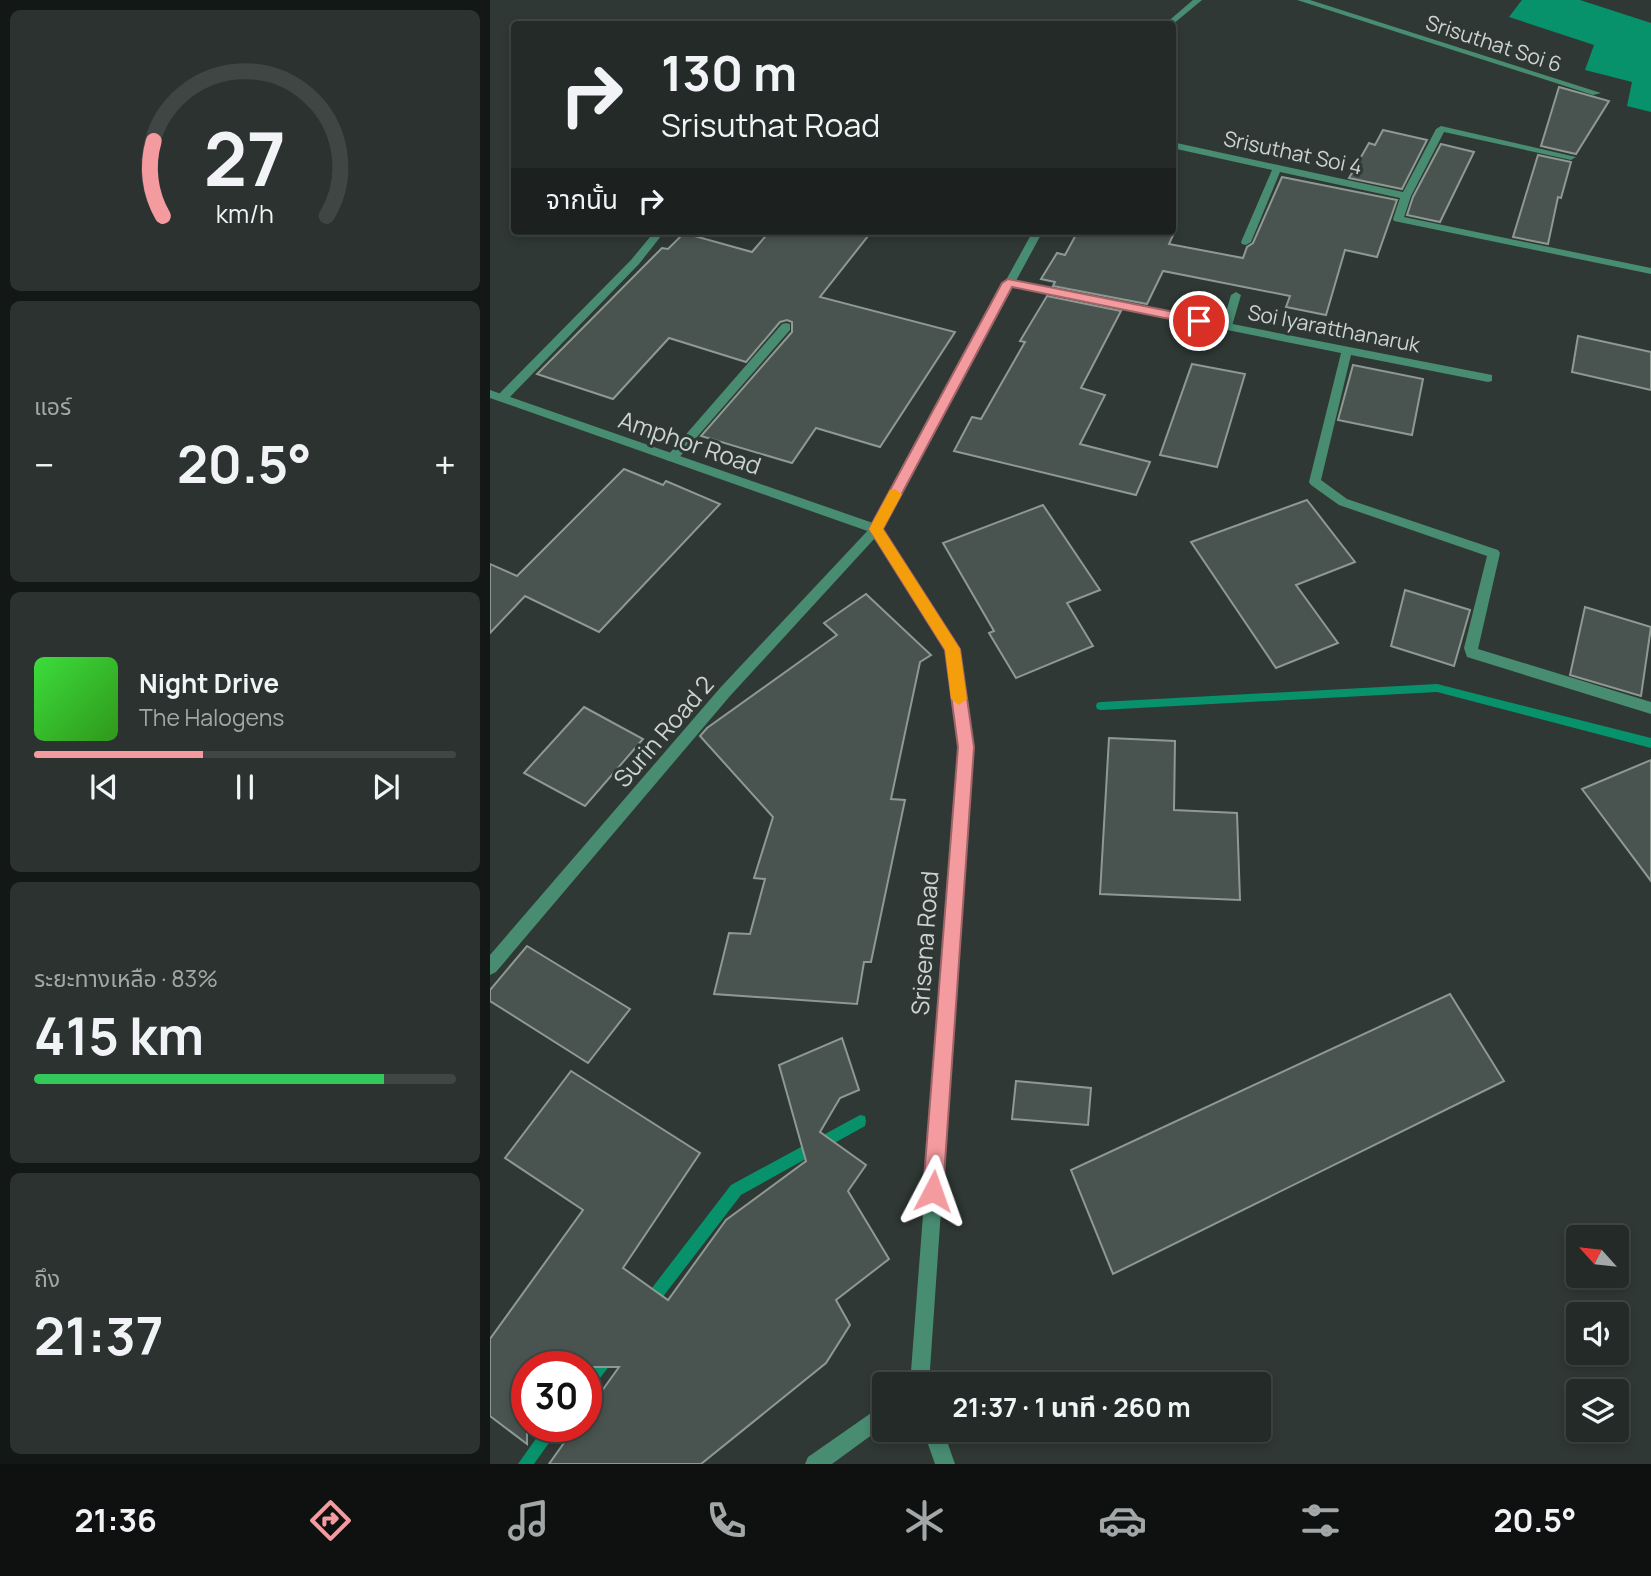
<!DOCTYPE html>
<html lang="th">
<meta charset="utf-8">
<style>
:root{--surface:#232a27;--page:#2b322f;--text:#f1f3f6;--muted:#a3a7a7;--line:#404644;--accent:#f49b9f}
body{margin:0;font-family:Manrope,"Noto Sans Thai",sans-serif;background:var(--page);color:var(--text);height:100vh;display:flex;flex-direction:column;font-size:26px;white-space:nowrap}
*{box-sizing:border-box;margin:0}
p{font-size:23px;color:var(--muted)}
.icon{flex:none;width:38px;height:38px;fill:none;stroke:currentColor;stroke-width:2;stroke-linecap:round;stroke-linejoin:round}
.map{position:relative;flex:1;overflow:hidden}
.side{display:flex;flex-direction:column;gap:10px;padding:10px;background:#131715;width:490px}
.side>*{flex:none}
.guide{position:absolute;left:21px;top:21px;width:665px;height:214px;border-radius:7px;box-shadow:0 4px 10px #0003,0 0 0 2px var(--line);background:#232a27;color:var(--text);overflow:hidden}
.needle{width:46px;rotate:297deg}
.buttons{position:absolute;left:1076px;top:1225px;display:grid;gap:14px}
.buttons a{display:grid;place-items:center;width:63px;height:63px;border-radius:7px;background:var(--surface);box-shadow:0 4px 10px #0003,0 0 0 2px var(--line);font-size:35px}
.speed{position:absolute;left:21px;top:1351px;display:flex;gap:14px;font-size:35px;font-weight:700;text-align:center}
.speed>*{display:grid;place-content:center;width:91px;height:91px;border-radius:50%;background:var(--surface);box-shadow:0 4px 10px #0003,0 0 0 2px var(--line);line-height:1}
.speed .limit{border:10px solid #d22;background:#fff;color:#111}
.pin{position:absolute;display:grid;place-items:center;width:60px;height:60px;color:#fff;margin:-30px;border:4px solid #fff;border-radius:50%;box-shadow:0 2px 7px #0007}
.me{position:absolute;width:77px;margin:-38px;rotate:4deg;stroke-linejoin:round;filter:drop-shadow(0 0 5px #0008)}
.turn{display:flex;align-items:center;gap:24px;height:147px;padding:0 35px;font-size:32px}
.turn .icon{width:91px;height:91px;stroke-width:2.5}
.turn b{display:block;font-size:49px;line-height:60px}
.then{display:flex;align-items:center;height:66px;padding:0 35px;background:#0003;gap:14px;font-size:26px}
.big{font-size:52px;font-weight:700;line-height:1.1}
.side .widget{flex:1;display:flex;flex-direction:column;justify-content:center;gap:10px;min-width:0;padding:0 24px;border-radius:10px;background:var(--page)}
.side .dial{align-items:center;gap:0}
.dial svg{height:182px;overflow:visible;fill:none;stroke:var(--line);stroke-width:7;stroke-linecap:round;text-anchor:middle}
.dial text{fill:var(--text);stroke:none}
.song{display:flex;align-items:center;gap:21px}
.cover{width:84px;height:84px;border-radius:10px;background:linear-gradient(135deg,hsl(120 70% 55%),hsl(110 70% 35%))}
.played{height:7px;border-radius:4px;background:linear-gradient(90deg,var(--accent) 40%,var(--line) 40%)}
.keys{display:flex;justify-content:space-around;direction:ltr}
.heat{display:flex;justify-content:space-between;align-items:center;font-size:38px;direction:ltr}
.charge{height:10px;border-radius:5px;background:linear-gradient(90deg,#34c759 83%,var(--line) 0)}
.trip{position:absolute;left:382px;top:1372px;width:399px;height:70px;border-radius:7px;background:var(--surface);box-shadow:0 4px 10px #0003,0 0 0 2px var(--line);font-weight:700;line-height:70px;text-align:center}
.tabs{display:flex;height:112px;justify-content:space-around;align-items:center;background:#0e1110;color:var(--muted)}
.tabs .icon{width:49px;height:49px}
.tabs .on{color:var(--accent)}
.tabs b{font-size:32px;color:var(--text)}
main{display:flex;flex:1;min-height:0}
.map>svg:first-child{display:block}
</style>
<main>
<section class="side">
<div class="widget dial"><svg viewBox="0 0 100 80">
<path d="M14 69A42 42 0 1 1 86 69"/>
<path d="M14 69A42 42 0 0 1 10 36" stroke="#f49b9f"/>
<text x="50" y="56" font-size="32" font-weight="700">27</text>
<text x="50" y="72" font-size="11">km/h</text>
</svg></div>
<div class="widget"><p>แอร์</p>
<div class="heat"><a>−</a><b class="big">20.5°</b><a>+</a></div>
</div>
<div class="widget">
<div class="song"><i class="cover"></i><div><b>Night Drive</b><p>The Halogens</p></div></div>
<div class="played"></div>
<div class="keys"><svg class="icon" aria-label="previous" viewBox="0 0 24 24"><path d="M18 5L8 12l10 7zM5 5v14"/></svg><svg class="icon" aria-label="pause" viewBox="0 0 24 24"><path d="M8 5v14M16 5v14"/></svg><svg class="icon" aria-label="next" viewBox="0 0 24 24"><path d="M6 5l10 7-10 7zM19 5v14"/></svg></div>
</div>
<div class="widget"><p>ระยะทางเหลือ · 83%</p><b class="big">415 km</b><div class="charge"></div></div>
<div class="widget"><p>ถึง</p><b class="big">21:37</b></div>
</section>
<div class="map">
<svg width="1161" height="1464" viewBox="0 0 1161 1464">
<rect width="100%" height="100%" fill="#2f3834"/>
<path fill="#07926c" d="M 1032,0 L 1090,0 L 1161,23 L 1161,112 L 1137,106 L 1142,82 L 1095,70 L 1104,45 L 1019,17 Z"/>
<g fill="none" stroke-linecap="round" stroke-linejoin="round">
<g fill="#07926c" fill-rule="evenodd">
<path d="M 947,684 L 1161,738 L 1161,748 L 947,692 L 611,710 L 607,709 L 606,706 L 607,703 L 611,702 Z"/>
<path d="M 370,1115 L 375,1116 L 376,1121 L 375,1126 L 251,1195 L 165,1307 L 160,1309 L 155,1307 L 153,1302 L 155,1297 L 241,1185 Z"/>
<path d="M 118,1349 L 123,1351 L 125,1356 L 123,1361 L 101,1390 L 96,1392 L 96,1373 L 113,1351 Z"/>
<path d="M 55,1426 L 71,1426 L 44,1464 L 28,1464 Z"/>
</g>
</g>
<g fill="#49534f" stroke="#8e9994" stroke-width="2">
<path d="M 1069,87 L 1119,101 L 1086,154 L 1051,146 Z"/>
<path d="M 893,130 L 937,140 L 912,189 L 859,178 L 879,143 L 885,145 Z"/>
<path d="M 951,144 L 984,152 L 950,222 L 917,215 L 923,197 Z"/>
<path d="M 1048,155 L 1081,162 L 1071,198 L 1068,197 L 1058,244 L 1023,237 Z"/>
<path d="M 792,177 L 907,200 L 887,257 L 855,250 L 836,315 L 796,307 L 800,296 L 673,271 L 657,304 L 563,286 L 565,282 L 551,279 L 567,253 L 575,255 L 588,231 L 685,231 L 679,244 L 753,258 L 757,247 L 763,243 Z"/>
<path d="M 280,231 L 382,231 L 330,297 L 465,332 L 390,447 L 326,428 L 302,463 L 211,436 L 302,332 L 302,322 L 297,320 L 290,322 L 256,362 L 179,338 L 123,399 L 47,374 L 172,248 L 178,249 L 194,233 L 262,252 Z"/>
<path d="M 557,296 L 631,311 L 591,388 L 615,395 L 590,444 L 660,462 L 646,495 L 464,451 L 482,417 L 491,419 L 535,342 L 530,341 Z"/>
<path d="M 1088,336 L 1161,352 L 1161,390 L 1082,372 Z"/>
<path d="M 702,364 L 755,374 L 727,467 L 670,455 Z"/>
<path d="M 863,365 L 933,379 L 922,435 L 848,420 Z"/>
<path d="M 134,469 L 173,485 L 176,481 L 230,504 L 109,632 L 35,596 L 0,633 L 0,564 L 27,576 Z"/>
<path d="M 817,500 L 865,562 L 806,585 L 848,643 L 786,668 L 701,542 Z"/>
<path d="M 553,505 L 610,590 L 577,603 L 603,646 L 526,678 L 499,633 L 504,631 L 453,543 Z"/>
<path d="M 915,590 L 980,610 L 964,666 L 901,646 Z"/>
<path d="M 376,594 L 441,655 L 430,662 L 401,799 L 415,800 L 381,962 L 374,962 L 367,1004 L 224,994 L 239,933 L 260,934 L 275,879 L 264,878 L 283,817 L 210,736 L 217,728 L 347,635 L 334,623 Z"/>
<path d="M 1095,607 L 1161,627 L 1151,696 L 1080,675 Z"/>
<path d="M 94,707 L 153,739 L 95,806 L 34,773 Z"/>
<path d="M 619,738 L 685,741 L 684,810 L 747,813 L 750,900 L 610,894 Z"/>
<path d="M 1161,760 L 1161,881 L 1092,789 Z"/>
<path d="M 37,946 L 140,1009 L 98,1063 L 0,1001 L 0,990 Z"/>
<path d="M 960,994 L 1014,1081 L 623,1274 L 581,1170 Z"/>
<path d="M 352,1038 L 369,1090 L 350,1098 L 330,1132 L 376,1165 L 358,1191 L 399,1259 L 346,1300 L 360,1325 L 336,1363 L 211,1464 L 59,1464 L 86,1426 L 96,1426 L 96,1413 L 129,1367 L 37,1367 L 37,1444 L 0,1416 L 0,1339 L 93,1210 L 15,1158 L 81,1071 L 210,1153 L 133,1268 L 178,1300 L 236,1220 L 316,1161 L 289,1065 Z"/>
<path d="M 526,1081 L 601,1088 L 598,1125 L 522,1119 Z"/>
</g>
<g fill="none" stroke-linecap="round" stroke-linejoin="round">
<path fill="#488c72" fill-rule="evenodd" d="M 746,292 L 751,295 L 742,326 L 741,329 L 733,329 L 732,326 L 741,295 Z"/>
<g fill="#488c72" fill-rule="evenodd">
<path d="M 807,0 L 820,0 L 1111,93 L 1103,95 Z"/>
<path d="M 951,126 L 1086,157 L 1081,160 L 954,132 L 921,196 L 914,217 L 1161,268 L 1161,274 L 904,221 L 903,219 L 910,198 L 790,172 L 761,242 L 756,245 L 752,244 L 751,242 L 782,170 L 682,148 L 682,142 L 913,192 L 946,129 Z"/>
<path d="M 165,231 L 175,231 L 149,264 L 16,401 L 8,401 L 8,395 L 141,260 Z"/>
<path d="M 518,280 L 1002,375 L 1002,381 L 998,382 L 861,355 L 831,480 L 857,499 L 1008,550 L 1010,553 L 988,649 L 1161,702 L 1161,714 L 977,657 L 974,648 L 997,556 L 849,505 L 821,485 L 819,482 L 851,353 L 514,285 L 514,281 Z"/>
<path d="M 296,323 L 300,324 L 300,330 L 186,461 L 178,461 L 178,455 L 292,324 Z"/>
<path d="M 386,524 L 390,526 L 469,649 L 483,747 L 439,1384 L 420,1384 L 469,747 L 455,650 L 385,538 L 240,696 L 6,972 L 0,975 L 0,955 L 230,688 L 382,526 Z"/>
<path d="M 394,1404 L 394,1426 L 342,1464 L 315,1464 L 318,1457 Z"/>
<path d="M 433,1430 L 453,1430 L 465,1464 L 445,1464 Z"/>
</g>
<g fill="#488c72" fill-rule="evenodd">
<path d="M 703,0 L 712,0 L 682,25 L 675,24 Z"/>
<path d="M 543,231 L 553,231 L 390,532 L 386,534 L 0,398 L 0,390 L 383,523 Z"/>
</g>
</g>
<path fill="#f49b9f" stroke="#9f6567" stroke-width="2" d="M 518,279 L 709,317 L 716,321 L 709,325 L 522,287 L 393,529 L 470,649 L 484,747 L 453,1191 L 450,1198 L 443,1201 L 436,1198 L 433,1191 L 468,747 L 455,650 L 379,529 L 512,283 Z"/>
<path fill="#f59e0b" d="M 405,489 L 412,494 L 393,529 L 470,649 L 477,699 L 469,705 L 461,699 L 455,650 L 379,529 L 400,490 Z"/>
<g text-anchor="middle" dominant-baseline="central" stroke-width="6" stroke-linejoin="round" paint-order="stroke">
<g font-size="21" fill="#cdd3d0" stroke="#2f3834">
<text transform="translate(1004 43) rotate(18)">Srisuthat Soi 6</text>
<text transform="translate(803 152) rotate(12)">Srisuthat Soi 4</text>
<text transform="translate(844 328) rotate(11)">Soi Iyaratthanaruk</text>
</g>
<g font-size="24" fill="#cdd3d0" stroke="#2f3834">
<text transform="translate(200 442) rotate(19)">Amphor Road</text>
<text transform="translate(173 731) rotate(-49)">Surin Road 2</text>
<text transform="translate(434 943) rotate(-86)">Srisena Road</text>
</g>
</g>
</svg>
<div class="buttons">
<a><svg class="needle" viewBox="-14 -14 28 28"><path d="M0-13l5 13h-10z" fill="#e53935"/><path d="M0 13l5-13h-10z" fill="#a3a7a7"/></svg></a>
<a><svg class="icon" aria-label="sound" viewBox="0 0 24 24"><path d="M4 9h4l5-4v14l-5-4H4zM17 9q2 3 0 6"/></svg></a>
<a><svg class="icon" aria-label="layers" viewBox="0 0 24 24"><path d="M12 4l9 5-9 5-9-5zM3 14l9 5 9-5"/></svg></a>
</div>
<div class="speed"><div class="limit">30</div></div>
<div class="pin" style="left:709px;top:321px;background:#d93025"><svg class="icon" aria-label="arrive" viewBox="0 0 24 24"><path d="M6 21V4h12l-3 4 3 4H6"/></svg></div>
<svg class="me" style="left:443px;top:1191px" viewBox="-20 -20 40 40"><path d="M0-17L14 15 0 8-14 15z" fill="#f49b9f" stroke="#fff" stroke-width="4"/></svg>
<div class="trip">21:37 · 1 นาที · 260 m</div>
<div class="guide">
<div class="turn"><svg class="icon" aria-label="right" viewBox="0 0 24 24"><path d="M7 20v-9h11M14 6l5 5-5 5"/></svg><div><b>130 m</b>Srisuthat Road</div></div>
<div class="then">จากนั้น<svg class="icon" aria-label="right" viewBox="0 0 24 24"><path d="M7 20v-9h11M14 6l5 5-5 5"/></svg></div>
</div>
</div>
</main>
<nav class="tabs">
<b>21:36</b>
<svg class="icon on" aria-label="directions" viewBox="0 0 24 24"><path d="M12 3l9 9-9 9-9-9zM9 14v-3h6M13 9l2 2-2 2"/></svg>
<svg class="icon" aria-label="music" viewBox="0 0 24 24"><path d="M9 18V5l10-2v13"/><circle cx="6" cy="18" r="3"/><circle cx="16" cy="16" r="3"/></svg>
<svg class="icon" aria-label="phone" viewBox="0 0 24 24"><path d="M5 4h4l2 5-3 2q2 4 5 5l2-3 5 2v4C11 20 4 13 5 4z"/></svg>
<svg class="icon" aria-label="climate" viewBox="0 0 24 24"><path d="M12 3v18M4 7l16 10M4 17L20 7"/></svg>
<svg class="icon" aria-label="car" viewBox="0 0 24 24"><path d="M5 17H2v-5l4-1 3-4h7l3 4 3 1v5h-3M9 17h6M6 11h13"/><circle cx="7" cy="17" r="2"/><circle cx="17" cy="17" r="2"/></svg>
<svg class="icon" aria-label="filters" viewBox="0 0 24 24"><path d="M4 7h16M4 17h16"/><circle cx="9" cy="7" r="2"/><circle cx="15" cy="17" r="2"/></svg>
<b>20.5°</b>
</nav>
